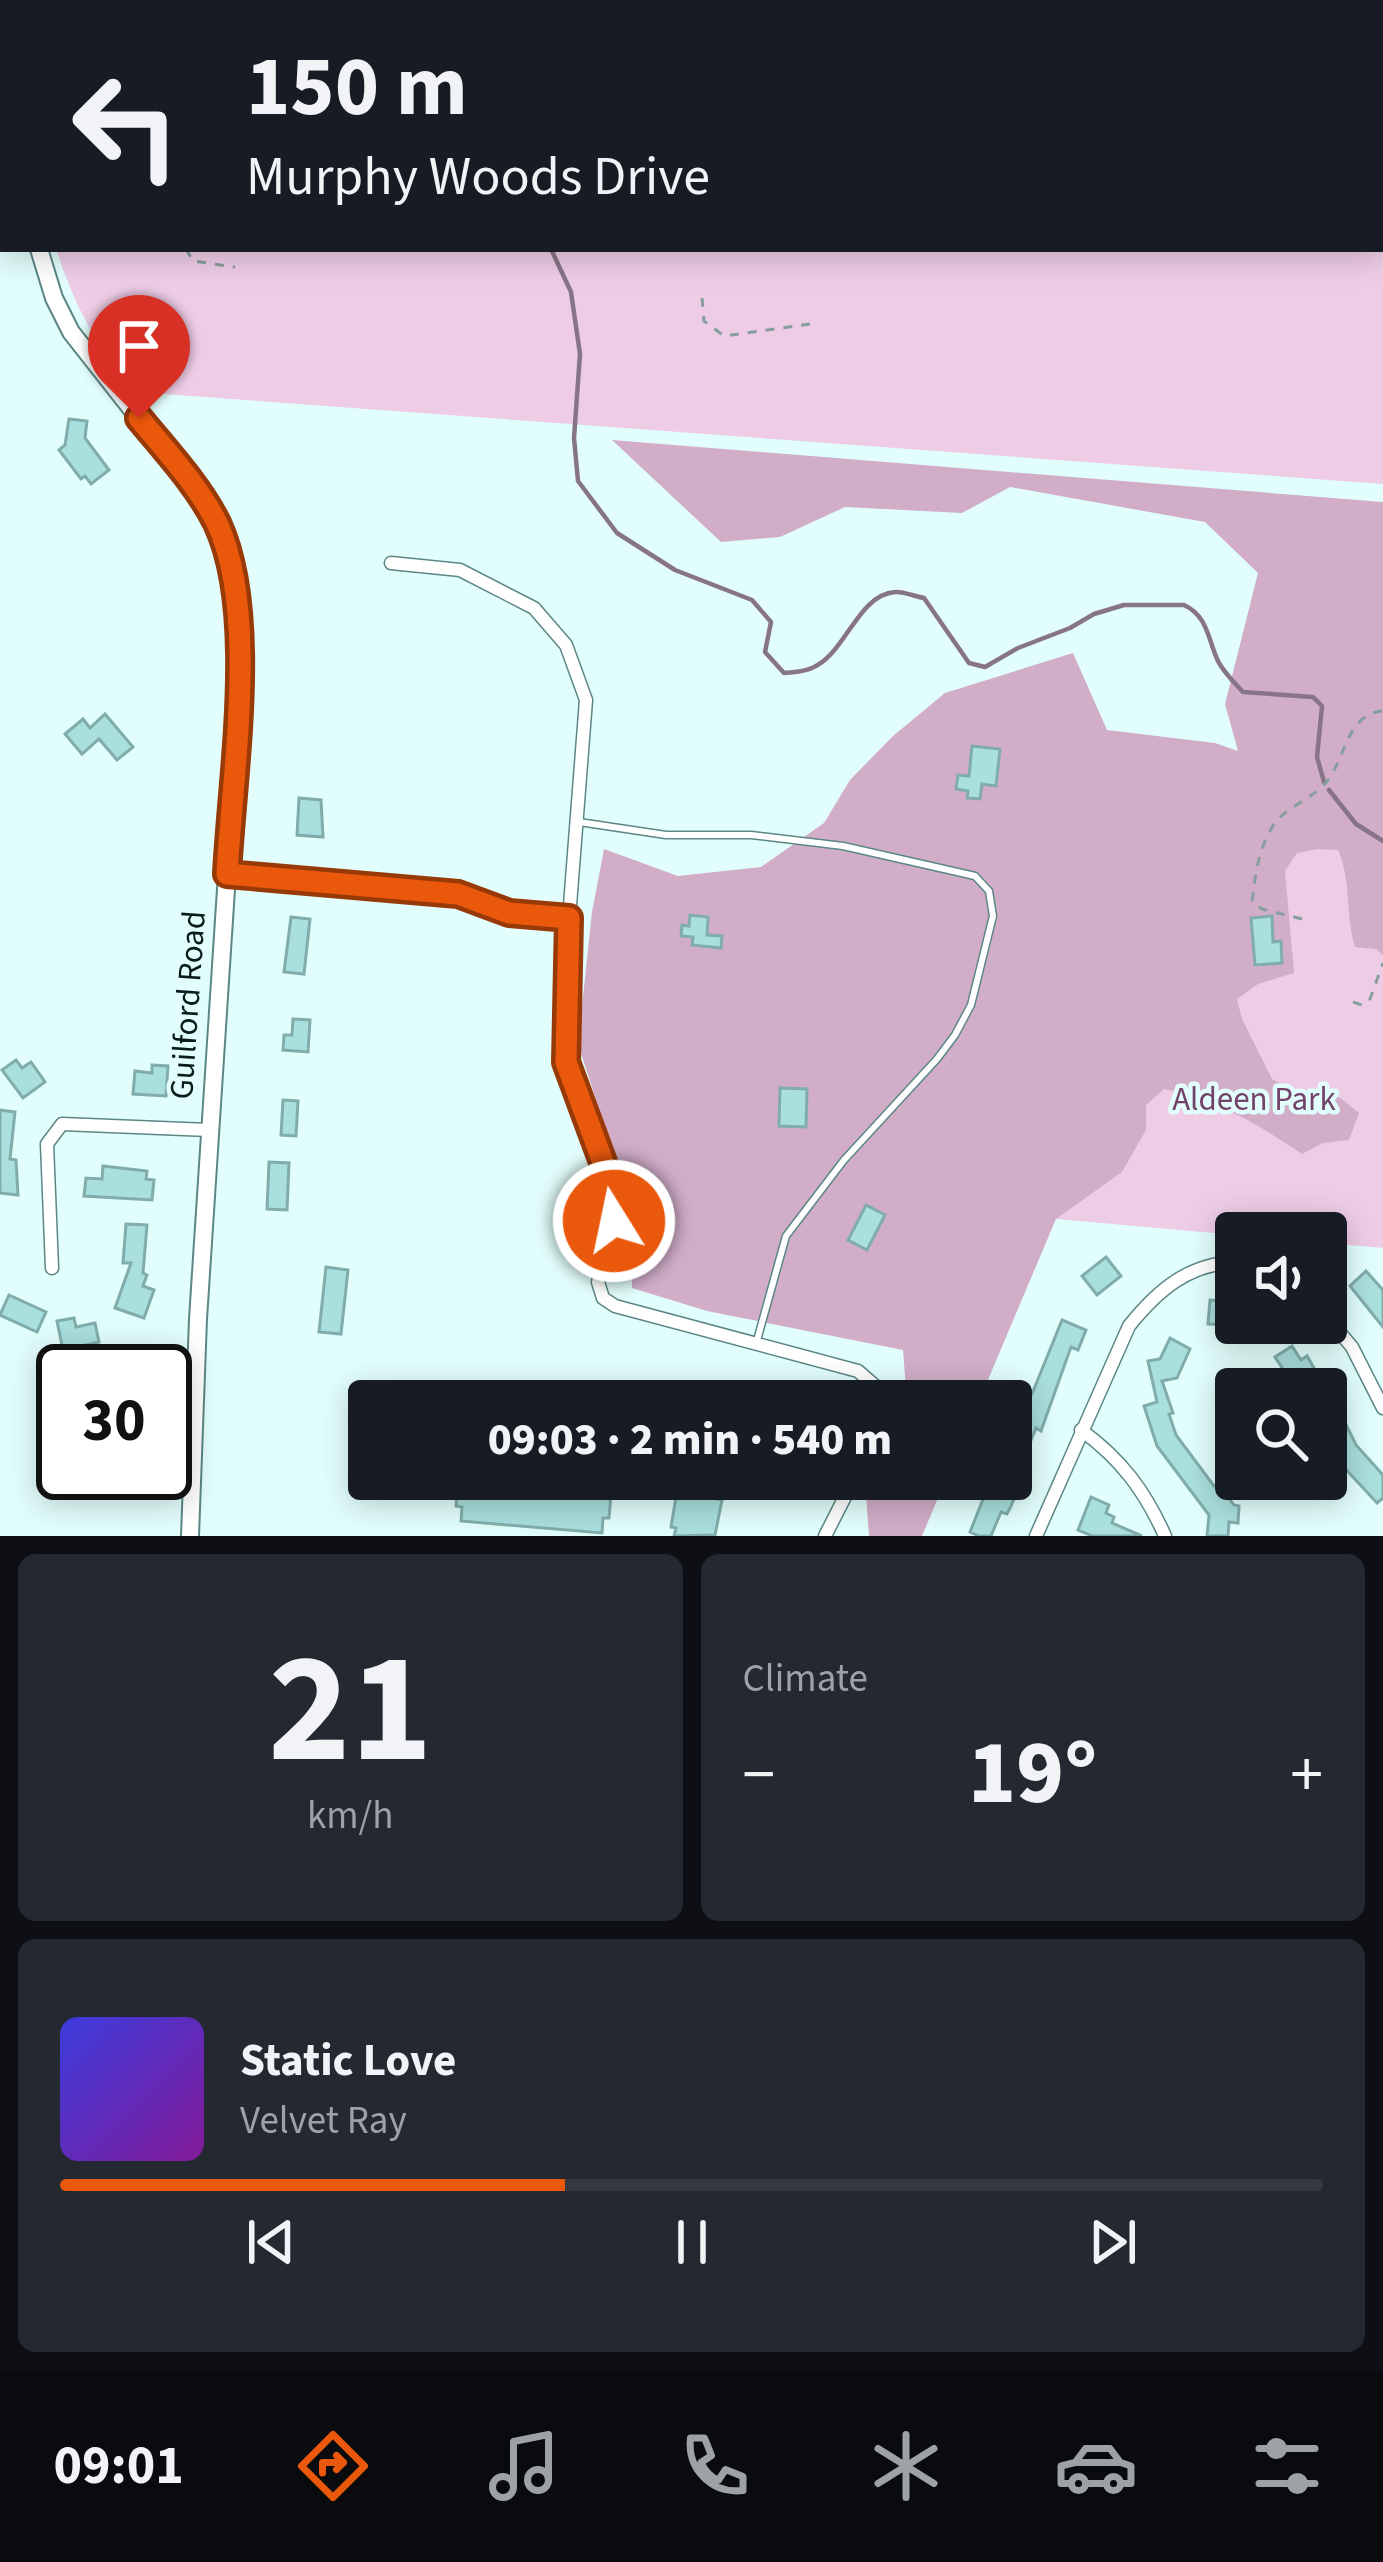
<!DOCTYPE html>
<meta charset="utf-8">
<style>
:root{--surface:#171b24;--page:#242831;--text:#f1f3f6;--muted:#9ea1a6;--line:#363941;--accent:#ea580c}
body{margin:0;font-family:"Source Sans 3",sans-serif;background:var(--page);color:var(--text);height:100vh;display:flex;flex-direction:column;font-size:45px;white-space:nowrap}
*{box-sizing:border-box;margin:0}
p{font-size:39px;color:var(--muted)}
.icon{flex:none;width:66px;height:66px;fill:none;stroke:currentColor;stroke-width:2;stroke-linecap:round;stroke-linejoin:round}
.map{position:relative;height:1536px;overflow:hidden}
.side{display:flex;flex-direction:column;gap:18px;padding:18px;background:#0d0f14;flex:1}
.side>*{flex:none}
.hud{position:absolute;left:0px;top:0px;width:1383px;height:252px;box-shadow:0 6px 30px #0003;background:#171b24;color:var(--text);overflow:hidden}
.tools{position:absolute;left:1215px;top:1212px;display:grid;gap:24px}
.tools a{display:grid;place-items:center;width:132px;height:132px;border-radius:12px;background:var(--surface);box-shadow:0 6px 30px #0003;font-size:60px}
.speed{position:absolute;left:36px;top:1344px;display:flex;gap:24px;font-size:60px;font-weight:700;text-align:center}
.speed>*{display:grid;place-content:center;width:156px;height:156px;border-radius:50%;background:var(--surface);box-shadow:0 6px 30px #0003;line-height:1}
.speed .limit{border:6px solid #111;border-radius:18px;background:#fff;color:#111}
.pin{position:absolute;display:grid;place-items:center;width:102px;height:102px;color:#fff;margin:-123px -51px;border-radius:50% 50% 50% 0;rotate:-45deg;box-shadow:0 0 12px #0007}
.pin .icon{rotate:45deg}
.me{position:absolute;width:132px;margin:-66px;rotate:350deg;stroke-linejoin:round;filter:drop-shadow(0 0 9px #0008)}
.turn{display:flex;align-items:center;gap:42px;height:252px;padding:0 48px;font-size:54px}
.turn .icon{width:156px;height:156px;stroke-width:2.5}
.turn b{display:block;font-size:84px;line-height:102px}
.big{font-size:90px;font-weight:800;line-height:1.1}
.side .card{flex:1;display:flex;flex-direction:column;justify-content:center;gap:18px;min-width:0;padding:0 42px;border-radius:18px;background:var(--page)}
.side .dial{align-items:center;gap:0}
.dial b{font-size:156px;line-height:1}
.song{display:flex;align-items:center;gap:36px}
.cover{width:144px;height:144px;border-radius:18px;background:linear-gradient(135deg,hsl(240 70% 55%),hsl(290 70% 35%))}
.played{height:12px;border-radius:6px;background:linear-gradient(90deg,var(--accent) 40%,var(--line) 40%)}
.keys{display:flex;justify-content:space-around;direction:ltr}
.heat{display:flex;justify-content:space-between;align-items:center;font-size:66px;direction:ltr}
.side .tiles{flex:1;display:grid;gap:18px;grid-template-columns:1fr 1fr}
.card:last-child{grid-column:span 2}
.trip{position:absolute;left:348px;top:1380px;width:684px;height:120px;border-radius:12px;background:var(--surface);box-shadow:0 6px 30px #0003;font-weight:800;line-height:120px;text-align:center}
.tab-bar{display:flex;height:192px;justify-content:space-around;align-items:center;background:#090b0e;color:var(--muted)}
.tab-bar .icon{width:84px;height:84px}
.tab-bar .selected{color:var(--accent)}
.tab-bar b{font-size:54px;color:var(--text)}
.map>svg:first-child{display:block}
</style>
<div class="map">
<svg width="1383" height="1536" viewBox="0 0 1383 1536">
<rect width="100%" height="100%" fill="#e2fefc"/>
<g fill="#eecce6">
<path d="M 61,0 L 1383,0 L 1383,484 L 136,392 C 94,341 77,312 56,249 L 1380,249 L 1380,3 L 60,3 Z"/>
<path d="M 1383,514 L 1383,1248 L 1326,1243 L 1326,1233 L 1236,1235 L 1056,1219 Z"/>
</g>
<g fill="#d1adc8">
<path d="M 612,440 L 1383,502 L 1383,955 L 1376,949 L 1355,947 C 1345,914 1352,882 1338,850 L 1317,849 L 1297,853 L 1285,871 L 1294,973 L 1258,984 L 1237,999 L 1242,1019 L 1272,1079 L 1305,1097 L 1339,1097 L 1359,1113 L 1349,1140 L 1323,1143 L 1302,1154 C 1259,1125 1215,1098 1164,1089 L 1146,1105 L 1146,1130 L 1122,1172 L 1056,1219 L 979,1401 L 907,1401 L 903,1350 L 707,1311 L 632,1288 L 632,1211 L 578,1044 L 592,912 L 604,849 L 678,876 L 761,867 L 824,823 L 850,780 L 893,736 L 945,693 L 1073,653 L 1107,730 L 1215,743 L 1238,751 L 1225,704 L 1258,573 L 1205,522 L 1010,487 L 962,513 L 845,507 L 780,537 L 721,542 Z"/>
<path d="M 874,1479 L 946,1479 L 922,1536 L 869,1536 L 866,1494 Z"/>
</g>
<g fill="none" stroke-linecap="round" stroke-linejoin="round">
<g stroke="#887487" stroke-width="4.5">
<path d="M 407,3 L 408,0"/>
<path d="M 551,249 L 571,292 L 580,354 L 574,438 L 578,481 L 617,533 L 675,570 L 752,600 L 771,622 L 765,652 L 784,673 C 793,672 804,672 812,668 C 846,654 857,595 895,592 C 903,591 916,597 924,598 L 969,663 L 985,667 L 1018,648 L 1070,628 L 1094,614 L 1124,605 L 1184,605 C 1208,616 1208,640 1218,661 C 1224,673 1234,682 1243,692 L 1313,697 L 1322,706 L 1317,757 L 1324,782"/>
<path d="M 1329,790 L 1356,824 L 1383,841"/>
</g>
</g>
<g fill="#a9dfdd" stroke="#80adab" stroke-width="3">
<path d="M 69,419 L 87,421 L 85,438 L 109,470 L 91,484 L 85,476 L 81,479 L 59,450 L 65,445 Z"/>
<path d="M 105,714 L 133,747 L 117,760 L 99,739 L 82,754 L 65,734 L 83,719 L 90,728 Z"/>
<path d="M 972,746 L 1000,749 L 996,786 L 982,784 L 980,799 L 967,798 L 968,791 L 956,789 L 958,775 L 969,776 Z"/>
<path d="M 299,798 L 321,800 L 323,837 L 297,835 Z"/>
<path d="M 690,915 L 708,917 L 707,935 L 722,936 L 721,948 L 692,945 L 693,937 L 681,936 L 682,925 L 689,926 Z"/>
<path d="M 1272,916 L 1273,942 L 1281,941 L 1282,963 L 1255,965 L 1251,918 Z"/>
<path d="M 291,917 L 310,919 L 304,974 L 284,972 Z"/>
<path d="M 293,1019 L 310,1020 L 308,1052 L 283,1050 L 284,1035 L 292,1035 Z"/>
<path d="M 16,1060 L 22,1068 L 31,1062 L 45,1082 L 23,1098 L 2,1070 Z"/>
<path d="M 152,1065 L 168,1066 L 166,1096 L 133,1094 L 135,1071 L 152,1073 Z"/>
<path d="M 780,1088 L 807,1089 L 806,1127 L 779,1126 Z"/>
<path d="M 283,1100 L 298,1101 L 296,1136 L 281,1135 Z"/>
<path d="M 0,1110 L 15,1112 L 10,1159 L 16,1160 L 18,1195 L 0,1193 Z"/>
<path d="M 269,1162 L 289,1163 L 287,1210 L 267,1209 Z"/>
<path d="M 103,1166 L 147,1171 L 146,1179 L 154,1180 L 152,1200 L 84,1196 L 86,1178 L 102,1179 Z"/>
<path d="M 866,1205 L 885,1215 L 867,1250 L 848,1240 Z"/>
<path d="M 126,1224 L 147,1225 L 143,1273 L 147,1275 L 143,1286 L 154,1290 L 144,1318 L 115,1308 L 131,1263 L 123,1263 Z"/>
<path d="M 1106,1257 L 1121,1276 L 1097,1295 L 1082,1276 Z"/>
<path d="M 326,1267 L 348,1270 L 341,1334 L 319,1332 Z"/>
<path d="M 1366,1271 L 1383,1290 L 1383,1327 L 1350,1286 Z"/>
<path d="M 9,1295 L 46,1312 L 37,1332 L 0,1315 Z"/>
<path d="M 1210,1300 L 1236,1302 L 1236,1325 L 1208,1324 Z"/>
<path d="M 74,1318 L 76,1327 L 95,1323 L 99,1342 L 63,1350 L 57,1321 Z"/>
<path d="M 1062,1320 L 1086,1330 L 1078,1350 L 1071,1347 L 1041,1431 L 1036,1428 L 1018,1472 L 1024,1475 L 1011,1506 L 1007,1514 L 1001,1512 L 991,1536 L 979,1536 L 970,1532 L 991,1479 L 1011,1479 L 1011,1425 L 1026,1391 L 1032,1394 Z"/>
<path d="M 1170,1338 L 1190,1349 L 1177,1378 L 1162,1381 L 1173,1413 L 1169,1414 L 1176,1435 L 1214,1486 L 1217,1484 L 1234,1505 L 1239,1506 L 1238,1523 L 1229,1522 L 1228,1536 L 1207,1536 L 1209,1515 L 1157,1446 L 1144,1406 L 1157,1402 L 1148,1361 L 1160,1359 Z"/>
<path d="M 1292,1346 L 1301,1360 L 1307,1356 L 1314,1368 L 1310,1370 L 1323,1389 L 1296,1389 L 1275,1357 Z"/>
<path d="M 1335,1402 L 1356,1445 L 1383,1475 L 1383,1498 L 1377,1503 L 1326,1448 L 1326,1408 Z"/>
<path d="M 458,1479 L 612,1482 L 609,1518 L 603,1518 L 602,1533 L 461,1521 L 462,1507 L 456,1506 Z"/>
<path d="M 677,1491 L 722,1500 L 715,1535 L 674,1536 L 676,1528 L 671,1527 Z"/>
<path d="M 1091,1497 L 1109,1505 L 1106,1513 L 1114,1517 L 1112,1523 L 1142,1536 L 1092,1536 L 1078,1530 Z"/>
</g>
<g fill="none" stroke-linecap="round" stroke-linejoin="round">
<g stroke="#5b8785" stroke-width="9">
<path id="lane" d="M 579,822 L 666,835 L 751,835 L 843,846 L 975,876 L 989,891 L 993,916 L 971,1005 L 955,1035 L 937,1059 L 844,1160 L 786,1236 L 756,1344"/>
</g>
<g stroke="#5b8785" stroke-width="15">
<g id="street">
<path d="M 0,24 L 3,24"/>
<path d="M 391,563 L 460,570 L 534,608 L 566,645 L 586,700 L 569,918 L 566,1062 L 614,1192 L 614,1221 L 598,1282 L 603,1298 L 615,1306 L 858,1371 L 882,1392 L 883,1401"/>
<path d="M 227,874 L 458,894 L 509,913 L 569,918"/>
<path d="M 52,1268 L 47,1144 L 62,1124 L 209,1130"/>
<path d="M 1326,1316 L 1352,1347 L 1383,1408"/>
<path d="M 1081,1430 C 1121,1459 1145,1491 1165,1536"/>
<path d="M 825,1536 L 854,1479"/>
<path d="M 1036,1536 L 1129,1326 C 1158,1290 1188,1264 1236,1262"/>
</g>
</g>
<g stroke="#5b8785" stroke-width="20">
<g id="secondary">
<path d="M 43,3 L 43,0"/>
<path d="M 39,249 L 54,298 L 71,332 L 204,501 L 228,554 L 237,595 L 239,646 L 232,797 L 198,1319 L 190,1536"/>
</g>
</g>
<g stroke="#869e9d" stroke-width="3" stroke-dasharray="9 9" stroke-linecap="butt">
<path d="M 228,0 L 239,3"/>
<path d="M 842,0 L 846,3"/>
<path d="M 186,249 L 193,261 L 235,267"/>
<path d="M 702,298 L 704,321 L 724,336 L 810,324"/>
<path d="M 1302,919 L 1262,909 L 1252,902 C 1255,876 1258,852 1271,829 C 1284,806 1312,801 1328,780 C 1346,756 1347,714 1383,711"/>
<path d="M 1353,1002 L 1362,1005 L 1370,999 L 1383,963"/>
</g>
<use href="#lane" stroke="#fff" stroke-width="6"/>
<use href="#street" stroke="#fff" stroke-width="12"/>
<use href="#secondary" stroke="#fff" stroke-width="16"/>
</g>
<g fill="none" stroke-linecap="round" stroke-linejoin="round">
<g stroke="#983908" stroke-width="30">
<path id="route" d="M 139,418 C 166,451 198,485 217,523 C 259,612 232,775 227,874 L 458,894 L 509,913 L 569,918 L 566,1062 L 614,1192 L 614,1221"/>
</g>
<use href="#route" stroke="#ea580c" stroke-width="21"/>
</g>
<g text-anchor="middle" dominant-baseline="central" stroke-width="9" stroke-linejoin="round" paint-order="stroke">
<g font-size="33" fill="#091b1b" stroke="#e2fefc">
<text transform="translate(188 1005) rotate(-86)">Guilford Road</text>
</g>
<g font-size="33" fill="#724268" stroke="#e2fefc">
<text x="1254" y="1099">Aldeen Park</text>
</g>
</g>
</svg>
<div class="tools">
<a><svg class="icon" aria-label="sound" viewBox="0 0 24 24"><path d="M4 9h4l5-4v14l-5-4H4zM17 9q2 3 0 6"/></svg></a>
<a><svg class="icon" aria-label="search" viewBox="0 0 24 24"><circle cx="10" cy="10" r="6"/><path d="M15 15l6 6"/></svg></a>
</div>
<div class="speed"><div class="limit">30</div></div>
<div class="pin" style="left:139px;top:418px;background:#d93025"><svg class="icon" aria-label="arrive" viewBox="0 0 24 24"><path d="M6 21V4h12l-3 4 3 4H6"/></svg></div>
<svg class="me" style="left:614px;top:1221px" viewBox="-20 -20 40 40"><circle r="17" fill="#ea580c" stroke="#fff" stroke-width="3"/><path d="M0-11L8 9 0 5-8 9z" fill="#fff"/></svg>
<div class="trip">09:03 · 2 min · 540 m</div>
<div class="hud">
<div class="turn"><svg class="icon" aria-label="left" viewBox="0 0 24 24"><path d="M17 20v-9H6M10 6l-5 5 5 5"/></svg><div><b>150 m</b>Murphy Woods Drive</div></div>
</div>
</div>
<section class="side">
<div class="tiles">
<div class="card dial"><b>21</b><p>km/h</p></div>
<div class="card"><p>Climate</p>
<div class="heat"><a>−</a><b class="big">19°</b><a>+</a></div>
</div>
<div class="card">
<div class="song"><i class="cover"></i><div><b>Static Love</b><p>Velvet Ray</p></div></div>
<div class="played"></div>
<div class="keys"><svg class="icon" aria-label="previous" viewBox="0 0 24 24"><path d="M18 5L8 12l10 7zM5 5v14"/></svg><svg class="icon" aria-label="pause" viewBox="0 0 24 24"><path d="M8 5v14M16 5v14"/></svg><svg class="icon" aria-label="next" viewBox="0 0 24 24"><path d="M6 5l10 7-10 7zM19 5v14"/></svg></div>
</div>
</div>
</section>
<nav class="tab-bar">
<b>09:01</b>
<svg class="icon selected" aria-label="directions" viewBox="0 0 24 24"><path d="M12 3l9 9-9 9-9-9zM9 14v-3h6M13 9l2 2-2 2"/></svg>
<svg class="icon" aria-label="music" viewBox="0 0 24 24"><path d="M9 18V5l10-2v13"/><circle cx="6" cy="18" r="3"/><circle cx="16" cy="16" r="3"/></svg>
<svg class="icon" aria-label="phone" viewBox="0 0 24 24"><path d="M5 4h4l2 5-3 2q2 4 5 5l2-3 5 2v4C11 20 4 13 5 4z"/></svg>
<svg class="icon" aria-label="climate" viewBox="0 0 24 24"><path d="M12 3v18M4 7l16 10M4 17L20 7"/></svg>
<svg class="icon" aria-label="car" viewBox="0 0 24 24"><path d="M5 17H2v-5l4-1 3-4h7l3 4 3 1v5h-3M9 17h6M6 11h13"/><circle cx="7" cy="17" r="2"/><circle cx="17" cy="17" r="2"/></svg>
<svg class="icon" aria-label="filters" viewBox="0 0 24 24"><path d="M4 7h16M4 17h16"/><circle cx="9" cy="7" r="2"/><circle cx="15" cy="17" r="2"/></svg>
</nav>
